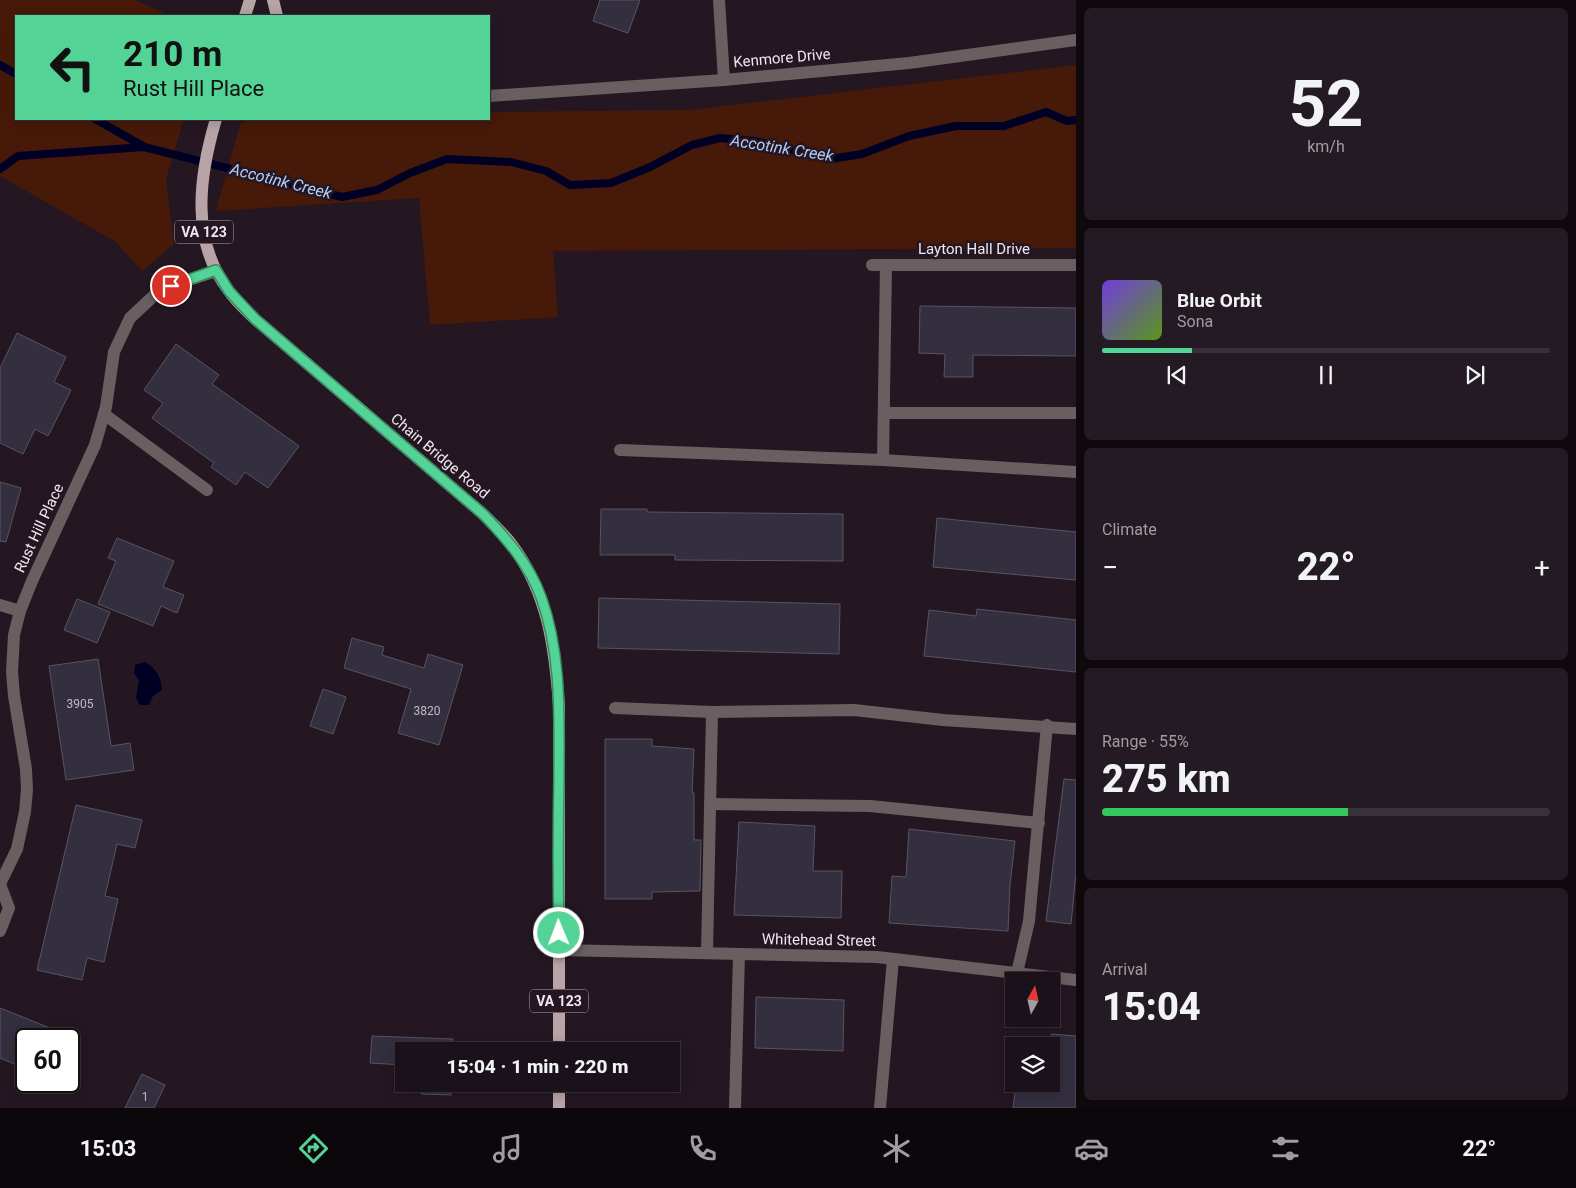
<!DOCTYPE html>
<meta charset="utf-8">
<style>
:root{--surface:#1b111a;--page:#241a23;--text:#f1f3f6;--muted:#a09da2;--line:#393139;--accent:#54d396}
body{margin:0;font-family:Roboto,sans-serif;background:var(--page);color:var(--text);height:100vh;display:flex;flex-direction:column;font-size:19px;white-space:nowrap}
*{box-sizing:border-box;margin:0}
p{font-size:16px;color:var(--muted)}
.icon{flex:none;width:28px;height:28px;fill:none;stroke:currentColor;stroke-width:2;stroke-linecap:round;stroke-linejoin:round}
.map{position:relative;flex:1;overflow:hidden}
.drawer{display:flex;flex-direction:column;gap:8px;padding:8px;background:#0f090e;width:500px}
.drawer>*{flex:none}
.guide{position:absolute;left:15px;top:15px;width:475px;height:105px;border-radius:0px;box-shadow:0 2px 12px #0003,0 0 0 1px var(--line);background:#54d396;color:#111;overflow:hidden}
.needle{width:32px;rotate:8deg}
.tools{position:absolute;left:1005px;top:972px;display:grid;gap:10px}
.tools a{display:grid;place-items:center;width:55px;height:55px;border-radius:0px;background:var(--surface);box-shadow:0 2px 12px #0003,0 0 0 1px var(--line);font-size:25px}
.speed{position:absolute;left:15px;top:1028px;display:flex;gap:10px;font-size:25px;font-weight:700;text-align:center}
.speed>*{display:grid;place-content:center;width:65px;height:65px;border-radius:50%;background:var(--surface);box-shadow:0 2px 12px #0003,0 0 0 1px var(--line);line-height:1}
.speed .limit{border:2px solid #111;border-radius:8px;background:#fff;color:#111}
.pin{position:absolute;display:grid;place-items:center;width:42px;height:42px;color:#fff;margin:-21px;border:2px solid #fff;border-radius:50%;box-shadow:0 1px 5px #0007}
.me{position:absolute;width:55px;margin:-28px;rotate:359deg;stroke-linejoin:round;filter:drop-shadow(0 0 4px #0008)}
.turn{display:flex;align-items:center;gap:18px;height:105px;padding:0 25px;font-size:22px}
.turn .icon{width:65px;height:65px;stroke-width:2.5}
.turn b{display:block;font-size:35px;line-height:42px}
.big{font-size:38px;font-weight:800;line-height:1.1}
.drawer .card{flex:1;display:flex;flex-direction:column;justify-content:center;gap:8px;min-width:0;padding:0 18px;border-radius:8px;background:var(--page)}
.drawer .dial{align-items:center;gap:0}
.dial b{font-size:65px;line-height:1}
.song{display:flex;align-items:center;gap:15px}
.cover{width:60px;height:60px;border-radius:8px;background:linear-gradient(135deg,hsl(260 70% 55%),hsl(90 70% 35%))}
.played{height:5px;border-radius:2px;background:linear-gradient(90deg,var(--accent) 20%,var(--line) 20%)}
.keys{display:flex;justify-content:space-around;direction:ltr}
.heat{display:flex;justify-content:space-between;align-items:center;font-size:28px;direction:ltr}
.charge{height:8px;border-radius:4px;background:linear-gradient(90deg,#34c759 55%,var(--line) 0)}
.trip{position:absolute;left:395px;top:1042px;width:285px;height:50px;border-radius:0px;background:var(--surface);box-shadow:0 2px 12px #0003,0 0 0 1px var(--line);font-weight:800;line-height:50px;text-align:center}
.tabs{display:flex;height:80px;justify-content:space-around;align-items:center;background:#0b070a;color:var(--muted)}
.tabs .icon{width:35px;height:35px}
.tabs .current{color:var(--accent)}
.tabs b{font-size:22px;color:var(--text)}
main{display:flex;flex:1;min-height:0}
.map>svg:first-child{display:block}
</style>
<main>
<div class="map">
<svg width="1076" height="1108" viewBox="0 0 1076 1108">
<rect width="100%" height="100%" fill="#241722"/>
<g fill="#471908">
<path d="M 0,0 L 135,0 L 171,16 L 16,16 L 16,119 L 184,119 L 166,179 L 174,244 L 142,271 L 116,242 L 0,176 Z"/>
<path d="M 1076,65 L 1076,248 L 553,251 L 558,317 L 430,325 L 419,198 L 216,211 L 240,124 L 250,119 L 489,119 L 489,112 L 688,110 Z"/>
</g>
<path fill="#000025" d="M 145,662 C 156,669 161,676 162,690 L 153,696 L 149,705 L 140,705 L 136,698 L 139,680 L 134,673 L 135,665 Z"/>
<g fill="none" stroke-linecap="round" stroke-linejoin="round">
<g stroke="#000025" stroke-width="8">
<path d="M 0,65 L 16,74"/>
<path d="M 95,119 L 143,146"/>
<path d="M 0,169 L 18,156 L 144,147 L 342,197 L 377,190 L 410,173 L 447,159 L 511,162 L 546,171 L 570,185 L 611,183 L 650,167 L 692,145 L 720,138 L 755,141 L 831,159 L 862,154 L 909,136 L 956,126 L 1004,126 L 1046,112 L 1067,121 L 1076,120"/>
</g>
</g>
<g fill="#332f3f" stroke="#585465">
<path d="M 600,0 L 640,0 L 628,33 L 593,21 Z"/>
<path d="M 920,306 L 1076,308 L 1076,356 L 973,355 L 973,377 L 944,377 L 945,354 L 919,353 Z"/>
<path d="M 17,333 L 66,357 L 54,382 L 71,390 L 48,436 L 35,429 L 23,454 L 0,443 L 0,368 Z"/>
<path d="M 176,344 L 219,375 L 212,384 L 299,446 L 268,488 L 245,472 L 236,485 L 211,467 L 214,463 L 152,418 L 163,403 L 144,390 Z"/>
<path d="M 0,482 L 21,488 L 6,542 L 0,541 Z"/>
<path d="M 601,509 L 647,509 L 647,512 L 843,514 L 843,561 L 675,560 L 675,555 L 600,555 Z"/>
<path d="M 937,518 L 1076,532 L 1076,580 L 933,567 Z"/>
<path d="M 117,538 L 174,561 L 163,587 L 184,595 L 177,613 L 161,606 L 153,626 L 98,604 L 116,561 L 108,558 Z"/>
<path d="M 599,598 L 840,604 L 839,654 L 598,648 Z"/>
<path d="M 77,599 L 110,612 L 97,643 L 64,630 Z"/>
<path d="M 977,609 L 1076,620 L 1076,672 L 924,656 L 929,610 L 976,616 Z"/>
<path d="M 352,638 L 384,647 L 382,655 L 424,668 L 428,654 L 463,665 L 439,745 L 398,733 L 411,689 L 344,668 Z"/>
<path d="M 98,659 L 111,746 L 130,743 L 134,770 L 66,780 L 49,666 Z"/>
<path d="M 323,689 L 346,697 L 333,734 L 310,726 Z"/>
<path d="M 605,739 L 652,739 L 652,746 L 694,749 L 692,793 L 694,793 L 694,840 L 701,840 L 700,891 L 652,892 L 652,899 L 605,899 Z"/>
<path d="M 1064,779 L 1076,780 L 1076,873 L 1071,924 L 1046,921 Z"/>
<path d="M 76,805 L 142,820 L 135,848 L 117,844 L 105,896 L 118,899 L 104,962 L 87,958 L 82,980 L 37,970 Z"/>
<path d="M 739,822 L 815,826 L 813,871 L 842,871 L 841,918 L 734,915 Z"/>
<path d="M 909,829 L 1015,841 L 1010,885 L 1008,931 L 889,923 L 892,876 L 906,877 Z"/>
<path d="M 756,997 L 844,1000 L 843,1051 L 755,1048 Z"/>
<path d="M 0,1008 L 75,1038 L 75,1039 L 26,1039 L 26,1069 L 0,1058 Z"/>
<path d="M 1051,1034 L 1076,1036 L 1076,1108 L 1013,1108 L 1016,1084 L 1051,1084 Z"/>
<path d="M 372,1036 L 453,1039 L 453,1051 L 404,1051 L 404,1065 L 370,1063 Z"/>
<path d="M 142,1074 L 165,1085 L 154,1108 L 125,1108 Z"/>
<path d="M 422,1084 L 451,1084 L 451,1095 L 421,1094 Z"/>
</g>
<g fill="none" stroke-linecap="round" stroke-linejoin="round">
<g stroke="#695f61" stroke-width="12">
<path d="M 884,413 L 1076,413"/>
<path d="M 104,414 L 207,490"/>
<path d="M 620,450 L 883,460 L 1076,472"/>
<path d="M 883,460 L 886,265"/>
<path d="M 615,708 L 712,712 L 854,710 L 943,720 L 1076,729"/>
<path d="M 710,804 L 870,806 L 1039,823"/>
<path d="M 707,953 L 712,712"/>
<path d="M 1017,973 L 1029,921 L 1047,725"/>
<path d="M 735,1108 L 739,954"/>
<path d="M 880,1108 L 893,959"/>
</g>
<g stroke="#695f61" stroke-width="12">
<path d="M 719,0 L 724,80"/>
<path d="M 872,265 L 1076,265"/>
<path d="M 0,605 L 20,611"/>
<path d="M 0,931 L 9,908 L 0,884 L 17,849 L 25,812 L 27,790 L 26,769 L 14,696 L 12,672 L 14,635 L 20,611 L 32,581 L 95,445 L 106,407 L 114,352 L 130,318 L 161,289 L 216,271"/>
<path d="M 559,950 L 877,957 L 1076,980"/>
</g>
<path stroke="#695f61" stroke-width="12" d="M 489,96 L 724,80 L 909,63 L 1076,40"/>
<g stroke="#b8a3a7" stroke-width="12">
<path d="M 273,0 L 277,16"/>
<path d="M 245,16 L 250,0"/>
<path d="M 216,119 C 199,176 190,241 229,291 C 236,301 246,310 255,319 L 483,514 C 493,524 504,534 512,545 C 548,593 555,648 559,706 L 559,1051"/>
<path d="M 559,1084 L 559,1108"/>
</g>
</g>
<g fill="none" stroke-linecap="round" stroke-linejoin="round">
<g stroke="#378962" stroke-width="12">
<path id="route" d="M 171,286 L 216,270 L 229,291 L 255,319 L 483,514 C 507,539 529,564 541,597 C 562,655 559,717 559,777 C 558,829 558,881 559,933"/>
</g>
<use href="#route" stroke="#54d396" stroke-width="9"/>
</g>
<g text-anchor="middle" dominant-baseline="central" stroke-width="5" stroke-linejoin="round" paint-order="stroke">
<g font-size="12" fill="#c0b8c2">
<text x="80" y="704">3905</text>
<text x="427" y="711">3820</text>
<text x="145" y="1097">1</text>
</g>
<g fill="#241722" stroke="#b2a8b1" stroke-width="1">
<rect x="175" y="220.5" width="58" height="23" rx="4"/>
<rect x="530" y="989.5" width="58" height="23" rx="4"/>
</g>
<g font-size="14" font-weight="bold" fill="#efe6ee">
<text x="204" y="232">VA 123</text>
<text x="559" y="1001">VA 123</text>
</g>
<g font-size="15" fill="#efe6ee" stroke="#241722">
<text transform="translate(782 58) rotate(-5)">Kenmore Drive</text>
<text x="974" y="249">Layton Hall Drive</text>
<text transform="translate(440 456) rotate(40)">Chain Bridge Road</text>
<text transform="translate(39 528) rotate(-65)">Rust Hill Place</text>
<text transform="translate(819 940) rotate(1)">Whitehead Street</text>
</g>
<g font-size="16" font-style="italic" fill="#b4cefd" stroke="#241722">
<text transform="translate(782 148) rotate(9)">Accotink Creek</text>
<text transform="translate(281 181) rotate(14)">Accotink Creek</text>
</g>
</g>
</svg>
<div class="tools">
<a><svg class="needle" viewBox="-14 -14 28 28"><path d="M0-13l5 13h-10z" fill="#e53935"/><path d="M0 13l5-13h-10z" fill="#a09da2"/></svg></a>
<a><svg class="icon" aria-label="layers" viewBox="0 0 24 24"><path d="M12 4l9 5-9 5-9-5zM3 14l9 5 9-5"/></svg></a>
</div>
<div class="speed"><div class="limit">60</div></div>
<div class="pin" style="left:171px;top:286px;background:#d93025"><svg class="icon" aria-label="arrive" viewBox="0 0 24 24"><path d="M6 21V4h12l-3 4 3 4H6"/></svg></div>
<svg class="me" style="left:559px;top:933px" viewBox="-20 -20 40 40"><circle r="17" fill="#54d396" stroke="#fff" stroke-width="3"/><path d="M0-11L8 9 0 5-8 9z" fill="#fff"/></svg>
<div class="trip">15:04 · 1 min · 220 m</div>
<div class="guide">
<div class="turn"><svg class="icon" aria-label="left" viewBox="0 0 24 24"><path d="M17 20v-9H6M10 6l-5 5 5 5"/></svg><div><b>210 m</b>Rust Hill Place</div></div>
</div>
</div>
<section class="drawer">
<div class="card dial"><b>52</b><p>km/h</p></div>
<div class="card">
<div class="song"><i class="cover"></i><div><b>Blue Orbit</b><p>Sona</p></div></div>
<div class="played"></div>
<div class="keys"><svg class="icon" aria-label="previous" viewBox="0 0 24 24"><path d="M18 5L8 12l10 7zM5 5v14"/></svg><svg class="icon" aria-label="pause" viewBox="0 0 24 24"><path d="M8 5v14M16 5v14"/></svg><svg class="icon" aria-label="next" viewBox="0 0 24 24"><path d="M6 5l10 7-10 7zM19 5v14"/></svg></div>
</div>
<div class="card"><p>Climate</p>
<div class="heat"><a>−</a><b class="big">22°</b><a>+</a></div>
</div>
<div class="card"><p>Range · 55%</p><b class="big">275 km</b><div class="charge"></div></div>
<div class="card"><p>Arrival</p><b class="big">15:04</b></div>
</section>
</main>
<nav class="tabs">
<b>15:03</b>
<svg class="icon current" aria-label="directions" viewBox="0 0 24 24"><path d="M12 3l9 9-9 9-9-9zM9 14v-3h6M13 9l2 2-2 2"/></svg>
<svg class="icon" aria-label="music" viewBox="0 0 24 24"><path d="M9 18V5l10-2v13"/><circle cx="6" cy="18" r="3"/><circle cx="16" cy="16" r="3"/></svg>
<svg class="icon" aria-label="phone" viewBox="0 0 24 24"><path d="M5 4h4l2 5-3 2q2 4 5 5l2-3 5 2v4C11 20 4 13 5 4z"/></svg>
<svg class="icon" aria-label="climate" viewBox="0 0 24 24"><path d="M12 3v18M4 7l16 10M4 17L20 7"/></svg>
<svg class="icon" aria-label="car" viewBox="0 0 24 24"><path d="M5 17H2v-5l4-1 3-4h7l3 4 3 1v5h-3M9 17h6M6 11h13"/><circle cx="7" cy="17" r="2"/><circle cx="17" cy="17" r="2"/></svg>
<svg class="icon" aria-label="filters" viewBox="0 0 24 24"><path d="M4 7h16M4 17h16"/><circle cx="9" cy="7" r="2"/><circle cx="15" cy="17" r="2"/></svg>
<b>22°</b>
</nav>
